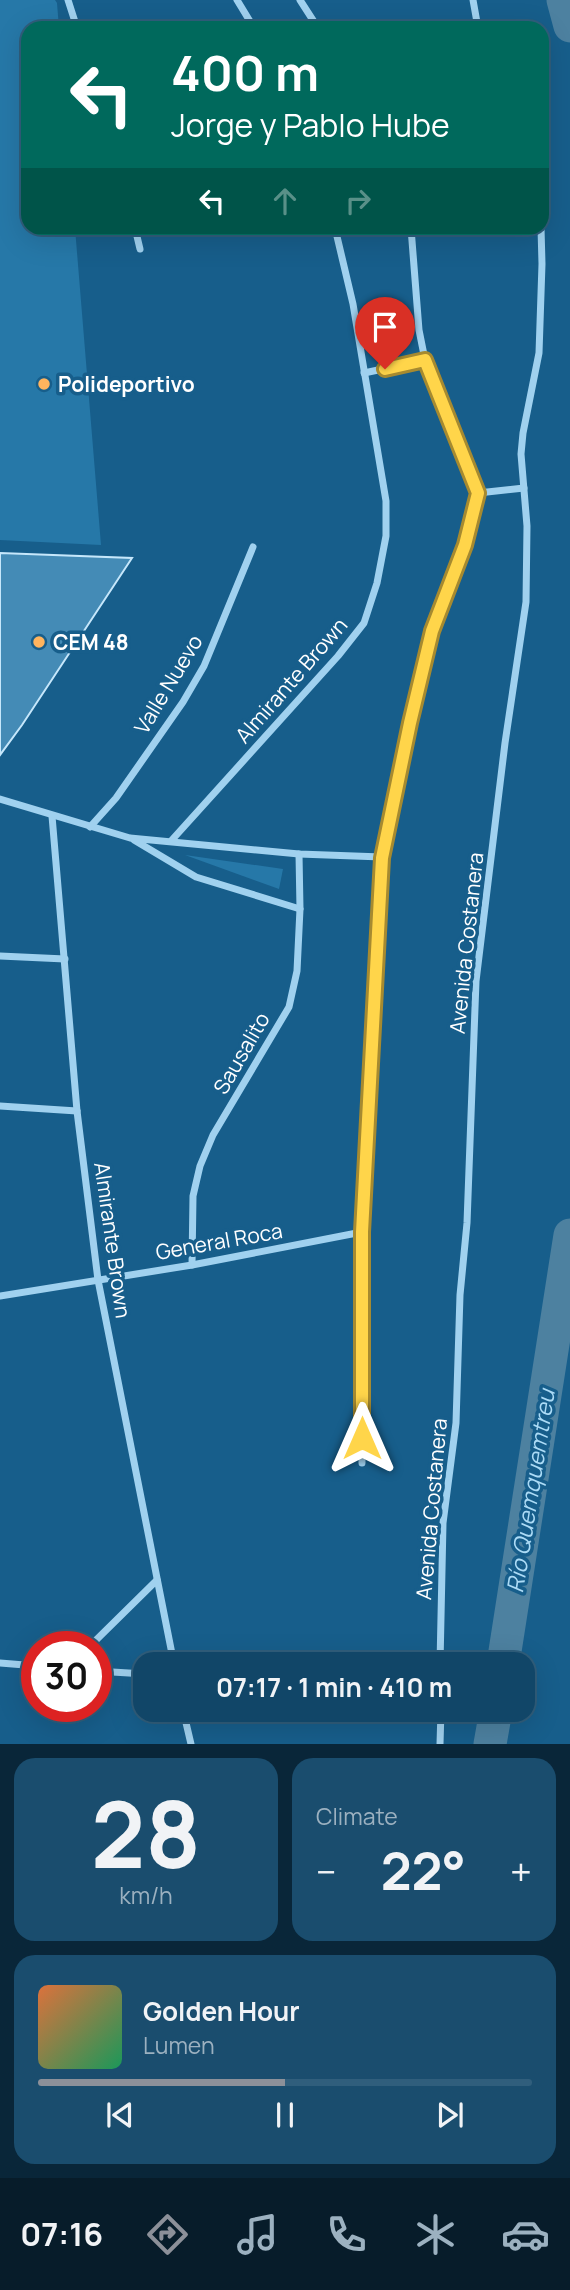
<!DOCTYPE html>
<meta charset="utf-8">
<style>
:root{--surface:#114668;--page:#1a4d6e;--text:#f1f3f6;--muted:#9cb1c0;--line:#305e7c;--accent:#8c9099}
body{margin:0;font-family:Manrope,sans-serif;background:var(--page);color:var(--text);height:100vh;display:flex;flex-direction:column;font-size:26px;white-space:nowrap}
*{box-sizing:border-box;margin:0}
p{font-size:23px;color:var(--muted)}
.icon{flex:none;width:38px;height:38px;fill:none;stroke:currentColor;stroke-width:2;stroke-linecap:round;stroke-linejoin:round}
.map{position:relative;height:1744px;overflow:hidden}
.panel{display:flex;flex-direction:column;gap:14px;padding:14px;background:#092639;flex:1}
.panel>*{flex:none}
.top-card{position:absolute;left:21px;top:21px;width:528px;height:214px;border-radius:21px;box-shadow:0 7px 28px #0002,0 0 0 2px var(--line);background:#00695c;color:#fff;overflow:hidden}
.speed{position:absolute;left:21px;top:1631px;display:flex;gap:14px;font-size:35px;font-weight:700;text-align:center}
.speed>*{display:grid;place-content:center;width:91px;height:91px;border-radius:50%;background:var(--surface);box-shadow:0 7px 28px #0002,0 0 0 2px var(--line);line-height:1}
.speed .limit{border:10px solid #d22;background:#fff;color:#111}
.pin{position:absolute;display:grid;place-items:center;width:60px;height:60px;color:#fff;margin:-72px -30px;border-radius:50% 50% 50% 0;rotate:-45deg;box-shadow:0 0 7px #0007}
.pin .icon{rotate:45deg}
.me{position:absolute;width:77px;margin:-38px;rotate:0deg;stroke-linejoin:round;filter:drop-shadow(0 0 5px #0008)}
.turn{display:flex;align-items:center;gap:24px;height:147px;padding:0 35px;font-size:32px}
.turn .icon{width:91px;height:91px;stroke-width:2.5}
.turn b{display:block;font-size:49px;line-height:60px}
.lanes{display:flex;align-items:center;height:66px;padding:0 35px;background:#0003;justify-content:center;gap:35px;direction:ltr}
.lanes .off{opacity:.35}
.big{font-size:52px;font-weight:700;line-height:1.1}
.panel .widget{flex:1;display:flex;flex-direction:column;justify-content:center;gap:10px;min-width:0;padding:0 24px;border-radius:21px;background:var(--page)}
.panel .dial{align-items:center;gap:0}
.dial b{font-size:91px;line-height:1}
.song{display:flex;align-items:center;gap:21px}
.cover{width:84px;height:84px;border-radius:10px;background:linear-gradient(135deg,hsl(20 70% 55%),hsl(150 70% 35%))}
.played{height:7px;border-radius:4px;background:linear-gradient(90deg,var(--accent) 50%,var(--line) 50%)}
.keys{display:flex;justify-content:space-around;direction:ltr}
.heat{display:flex;justify-content:space-between;align-items:center;font-size:38px;direction:ltr}
.panel .tiles{flex:1;display:grid;gap:14px;grid-template-columns:1fr 1fr}
.widget:last-child{grid-column:span 2}
.trip{position:absolute;left:133px;top:1652px;width:402px;height:70px;border-radius:21px;background:var(--surface);box-shadow:0 7px 28px #0002,0 0 0 2px var(--line);font-weight:700;line-height:70px;text-align:center}
.tab-bar{display:flex;height:112px;justify-content:space-around;align-items:center;background:#071c2a;color:var(--muted)}
.tab-bar .icon{width:49px;height:49px}
.tab-bar .on{color:var(--accent)}
.tab-bar b{font-size:32px;color:var(--text)}
.map>svg:first-child{display:block}
</style>
<div class="map">
<svg width="570" height="1744" viewBox="0 0 570 1744">
<rect width="100%" height="100%" fill="#175e8b"/>
<g fill="#2678a8">
<path d="M 0,0 L 55,0 L 57,3 L 59,28 L 28,28 L 28,228 L 75,228 L 101,545 L 0,540 Z"/>
<path d="M 185,855 L 283,869 L 279,889 Z"/>
</g>
<g fill="none" stroke-linecap="round" stroke-linejoin="round">
<g stroke="#4d81a0" stroke-width="33">
<path d="M 563,0 L 570,26"/>
<path d="M 503,1664 L 570,1235"/>
<path d="M 490,1744 L 496,1710"/>
</g>
</g>
<path fill="#448bb6" stroke="#c6e7fb" stroke-width="2" d="M 0,553 L 132,558 L 22,725 L 0,755 Z"/>
<g fill="none" stroke-linecap="round" stroke-linejoin="round">
<g stroke="#a0d1ef" stroke-width="7">
<path d="M 68,0 L 77,28"/>
<path d="M 237,0 L 254,28"/>
<path d="M 300,0 L 318,28"/>
<path d="M 473,0 L 478,28"/>
<path d="M 135,228 L 140,249"/>
<path d="M 364,373 L 425,360"/>
<path d="M 478,493 L 524,488"/>
<path d="M 0,799 L 130,838 L 299,854 L 382,857"/>
<path d="M 52,816 L 77,1111 L 98,1280 L 174,1664"/>
<path d="M 90,827 L 116,798 L 183,702 L 204,666 L 253,547"/>
<path d="M 134,840 L 196,877 L 300,909"/>
<path d="M 171,841 L 338,656 L 364,623 L 377,583 L 386,536 L 386,501 L 353,304 L 335,228"/>
<path d="M 0,956 L 65,959"/>
<path d="M 0,1106 L 77,1111"/>
<path d="M 192,1265 L 193,1196 L 200,1166 L 213,1135 L 289,1007 L 297,971 L 300,909 L 299,854"/>
<path d="M 0,1296 L 192,1265 L 362,1232"/>
<path d="M 362,1463 L 362,1232 L 382,857 L 410,723 L 432,631 L 465,545 L 478,493 L 425,360 L 419,330 L 411,228"/>
<path d="M 89,1647 L 157,1580"/>
<path d="M 0,1663 L 37,1666"/>
<path d="M 440,1664 L 443,1523 L 456,1423 L 460,1295 L 467,1223 L 476,981 L 505,743 L 526,602 L 527,526 L 521,454 L 523,433 L 539,353 L 542,264 L 541,228"/>
<path d="M 96,1671 L 145,1674"/>
<path d="M 183,1710 L 191,1744"/>
<path d="M 440,1744 L 441,1710"/>
</g>
</g>
<g fill="none" stroke-linecap="round" stroke-linejoin="round">
<g stroke="#a68a30" stroke-width="18">
<path id="route" d="M 362,1438 L 362,1232 L 382,858 L 410,723 L 432,631 L 465,545 L 478,493 L 425,360 L 385,369"/>
</g>
<use href="#route" stroke="#ffd54a" stroke-width="12"/>
</g>
<g fill="#ffb45e" stroke="#175e8b" stroke-width="2.5">
<circle cx="44" cy="384" r="7"/>
<circle cx="39" cy="642" r="7"/>
</g>
<g text-anchor="middle" dominant-baseline="central" stroke-width="7" stroke-linejoin="round" paint-order="stroke">
<g font-size="21" font-weight="bold" fill="#fff" stroke="#175e8b" text-anchor="start">
<text x="58" y="384">Polideportivo</text>
<text x="53" y="642">CEM 48</text>
</g>
<g font-size="21" fill="#fff" stroke="#175e8b">
<text transform="translate(291 680) rotate(-49)">Almirante Brown</text>
<text transform="translate(168 684) rotate(-59)">Valle Nuevo</text>
<text transform="translate(466 943) rotate(-84)">Avenida Costanera</text>
<text transform="translate(241 1053) rotate(-60)">Sausalito</text>
<text transform="translate(113 1240) rotate(82)">Almirante Brown</text>
<text transform="translate(219 1241) rotate(-10)">General Roca</text>
<text transform="translate(431 1509) rotate(-85)">Avenida Costanera</text>
</g>
<g font-size="23" font-style="italic" fill="#acdbf6" stroke="#175e8b">
<text transform="translate(530 1491) rotate(-81)">Río Quemquemtreu</text>
</g>
</g>
</svg>
<div class="speed"><div class="limit">30</div></div>
<div class="pin" style="left:385px;top:369px;background:#d93025"><svg class="icon" aria-label="arrive" viewBox="0 0 24 24"><path d="M6 21V4h12l-3 4 3 4H6"/></svg></div>
<svg class="me" style="left:362px;top:1438px" viewBox="-20 -20 40 40"><path d="M0-17L14 15 0 8-14 15z" fill="#ffd54a" stroke="#fff" stroke-width="4"/></svg>
<div class="trip">07:17 · 1 min · 410 m</div>
<div class="top-card">
<div class="turn"><svg class="icon" aria-label="left" viewBox="0 0 24 24"><path d="M17 20v-9H6M10 6l-5 5 5 5"/></svg><div><b>400 m</b>Jorge y Pablo Hube</div></div>
<div class="lanes"><svg class="icon" aria-label="left" viewBox="0 0 24 24"><path d="M17 20v-9H6M10 6l-5 5 5 5"/></svg><svg class="icon off" aria-label="ahead" viewBox="0 0 24 24"><path d="M12 20V5M6 11l6-6 6 6"/></svg><svg class="icon off" aria-label="right" viewBox="0 0 24 24"><path d="M7 20v-9h11M14 6l5 5-5 5"/></svg></div>
</div>
</div>
<section class="panel">
<div class="tiles">
<div class="widget dial"><b>28</b><p>km/h</p></div>
<div class="widget"><p>Climate</p>
<div class="heat"><a>−</a><b class="big">22°</b><a>+</a></div>
</div>
<div class="widget">
<div class="song"><i class="cover"></i><div><b>Golden Hour</b><p>Lumen</p></div></div>
<div class="played"></div>
<div class="keys"><svg class="icon" aria-label="previous" viewBox="0 0 24 24"><path d="M18 5L8 12l10 7zM5 5v14"/></svg><svg class="icon" aria-label="pause" viewBox="0 0 24 24"><path d="M8 5v14M16 5v14"/></svg><svg class="icon" aria-label="next" viewBox="0 0 24 24"><path d="M6 5l10 7-10 7zM19 5v14"/></svg></div>
</div>
</div>
</section>
<nav class="tab-bar">
<b>07:16</b>
<svg class="icon on" aria-label="directions" viewBox="0 0 24 24"><path d="M12 3l9 9-9 9-9-9zM9 14v-3h6M13 9l2 2-2 2"/></svg>
<svg class="icon" aria-label="music" viewBox="0 0 24 24"><path d="M9 18V5l10-2v13"/><circle cx="6" cy="18" r="3"/><circle cx="16" cy="16" r="3"/></svg>
<svg class="icon" aria-label="phone" viewBox="0 0 24 24"><path d="M5 4h4l2 5-3 2q2 4 5 5l2-3 5 2v4C11 20 4 13 5 4z"/></svg>
<svg class="icon" aria-label="climate" viewBox="0 0 24 24"><path d="M12 3v18M4 7l16 10M4 17L20 7"/></svg>
<svg class="icon" aria-label="car" viewBox="0 0 24 24"><path d="M5 17H2v-5l4-1 3-4h7l3 4 3 1v5h-3M9 17h6M6 11h13"/><circle cx="7" cy="17" r="2"/><circle cx="17" cy="17" r="2"/></svg>
</nav>
